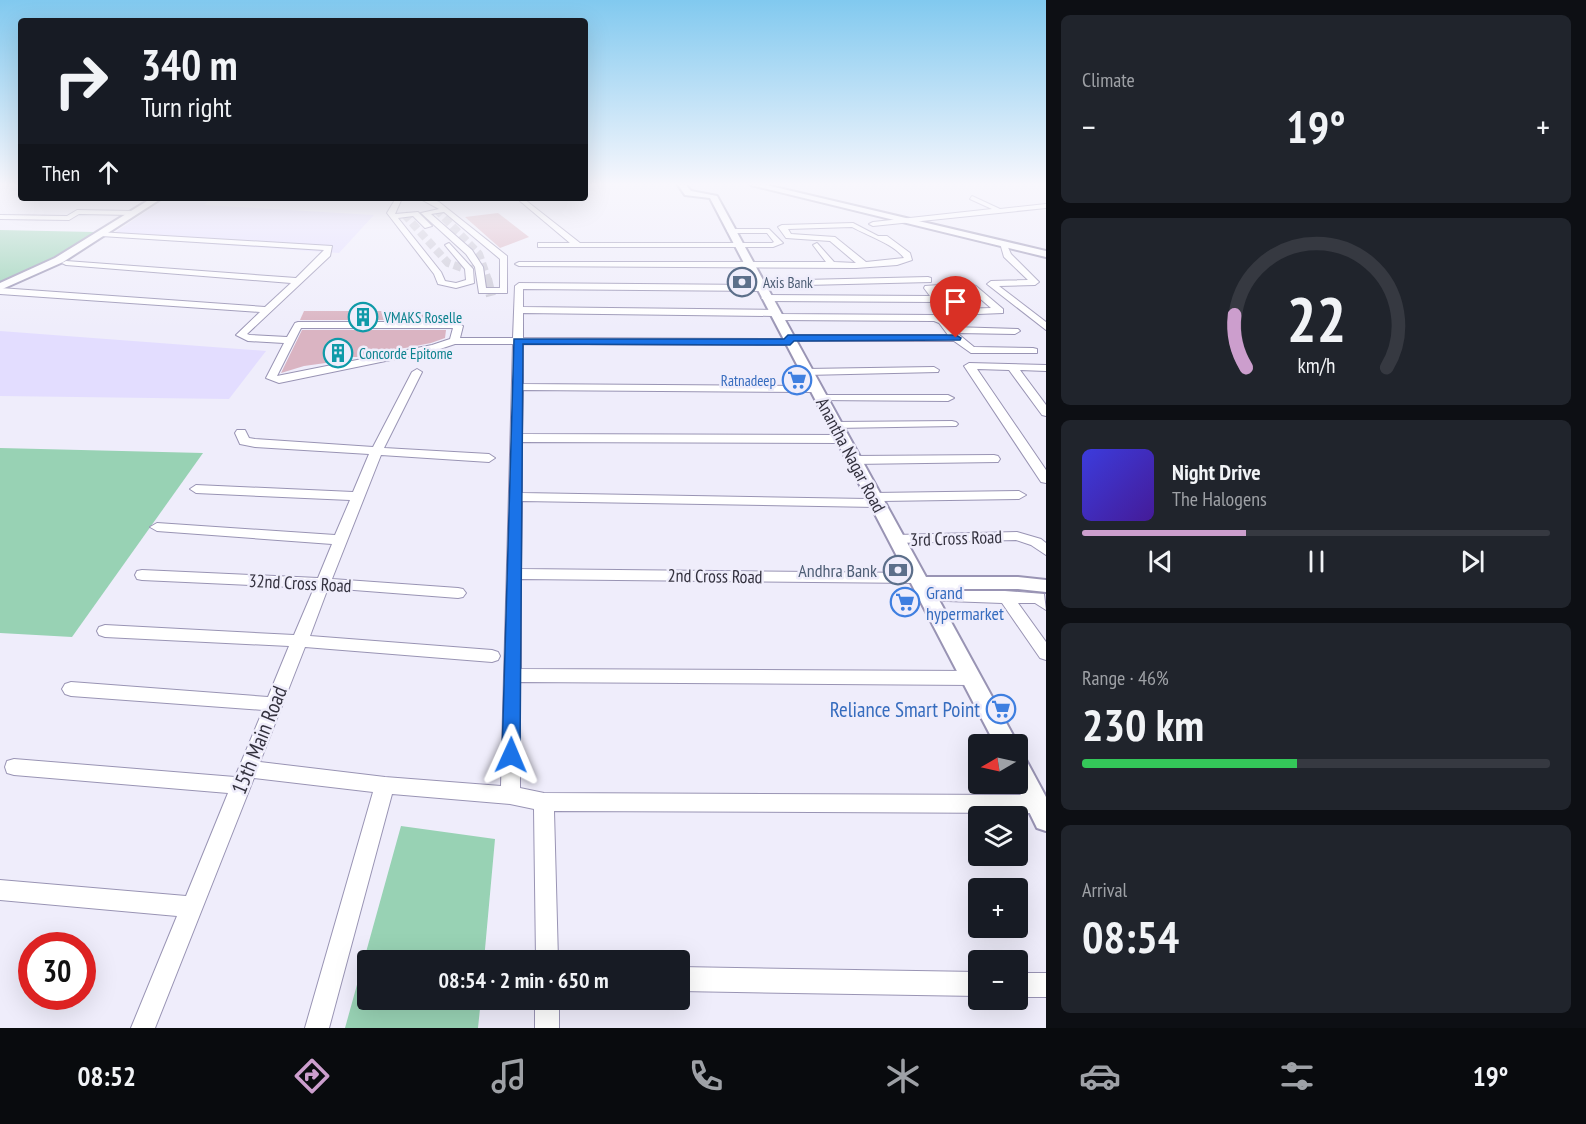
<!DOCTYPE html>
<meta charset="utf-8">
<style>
:root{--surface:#171b24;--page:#20242c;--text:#f1f3f6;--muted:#9ea1a6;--line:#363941;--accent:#cc9ecd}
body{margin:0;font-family:"PT Sans Narrow",sans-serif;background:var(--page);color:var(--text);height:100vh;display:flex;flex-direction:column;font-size:22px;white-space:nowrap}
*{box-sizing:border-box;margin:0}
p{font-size:20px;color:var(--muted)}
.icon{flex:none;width:33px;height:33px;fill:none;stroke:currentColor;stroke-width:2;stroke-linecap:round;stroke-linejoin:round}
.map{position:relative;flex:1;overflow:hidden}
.panel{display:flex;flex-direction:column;gap:15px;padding:15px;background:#0d0f14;width:540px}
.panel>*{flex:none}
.top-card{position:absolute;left:18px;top:18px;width:570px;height:183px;border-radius:6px;box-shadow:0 6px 24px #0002;background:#171b24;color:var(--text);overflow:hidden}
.needle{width:39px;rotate:261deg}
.tools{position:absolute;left:968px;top:734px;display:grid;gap:12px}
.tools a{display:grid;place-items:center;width:60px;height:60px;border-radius:6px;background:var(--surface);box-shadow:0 6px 24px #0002;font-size:30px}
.speed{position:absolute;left:18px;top:932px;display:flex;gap:12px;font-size:30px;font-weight:700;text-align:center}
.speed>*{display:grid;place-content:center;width:78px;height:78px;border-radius:50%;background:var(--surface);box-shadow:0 6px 24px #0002;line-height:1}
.speed .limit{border:9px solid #d22;background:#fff;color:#111}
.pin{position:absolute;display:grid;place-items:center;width:51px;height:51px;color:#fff;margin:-62px -26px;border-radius:50% 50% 50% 0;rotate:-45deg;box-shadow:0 0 6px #0007}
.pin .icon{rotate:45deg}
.me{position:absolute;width:66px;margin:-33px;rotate:1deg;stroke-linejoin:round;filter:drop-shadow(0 0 4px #0008)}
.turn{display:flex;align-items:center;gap:21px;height:126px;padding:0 24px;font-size:27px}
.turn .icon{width:78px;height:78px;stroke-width:2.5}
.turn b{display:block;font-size:42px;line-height:51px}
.then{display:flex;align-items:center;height:57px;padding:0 24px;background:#0003;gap:12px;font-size:22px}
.big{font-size:45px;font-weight:700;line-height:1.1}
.panel .tile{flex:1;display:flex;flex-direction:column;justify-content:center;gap:9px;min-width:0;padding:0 21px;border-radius:9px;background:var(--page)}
.panel .dial{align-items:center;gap:0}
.dial svg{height:156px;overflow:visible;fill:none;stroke:var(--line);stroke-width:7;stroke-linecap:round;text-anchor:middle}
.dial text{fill:var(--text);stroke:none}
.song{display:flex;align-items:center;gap:18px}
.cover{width:72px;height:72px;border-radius:9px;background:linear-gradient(135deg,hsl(240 70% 55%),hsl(260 70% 35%))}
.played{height:6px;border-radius:3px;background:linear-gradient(90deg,var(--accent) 35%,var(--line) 35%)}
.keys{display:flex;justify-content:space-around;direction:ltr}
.heat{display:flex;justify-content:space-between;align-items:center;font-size:33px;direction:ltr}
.charge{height:9px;border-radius:4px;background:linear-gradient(90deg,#34c759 46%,var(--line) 0)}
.trip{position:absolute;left:357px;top:950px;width:333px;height:60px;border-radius:6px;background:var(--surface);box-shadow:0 6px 24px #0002;font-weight:700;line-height:60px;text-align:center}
.dock{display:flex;height:96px;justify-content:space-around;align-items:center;background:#090b0e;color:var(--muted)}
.dock .icon{width:42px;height:42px}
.dock .on{color:var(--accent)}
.dock b{font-size:27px;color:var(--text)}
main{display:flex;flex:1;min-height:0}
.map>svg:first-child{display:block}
</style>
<main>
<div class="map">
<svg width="1046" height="1028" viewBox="0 0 1046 1028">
<rect width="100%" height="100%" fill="#efedfb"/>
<g fill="#e3ddff">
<path d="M 166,198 L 212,198 L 204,205 L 374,215 L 339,253 L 108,237 Z"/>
<path d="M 0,331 L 266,351 L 229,399 L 0,396 Z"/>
</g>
<g fill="#98d2b4">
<path d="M 0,230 L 94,232 L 61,254 L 0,283 Z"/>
<path d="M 0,448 L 203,453 L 72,637 L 0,633 Z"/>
<path d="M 401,826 L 495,839 L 484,960 L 368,960 L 368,999 L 481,999 L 478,1028 L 345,1028 Z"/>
</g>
<g fill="#dab4c2">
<path d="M 498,213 L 529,237 L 500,248 L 465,217 Z"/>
<path d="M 304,311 L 426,311 L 423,320 L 300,320 Z"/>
<path d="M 302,330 L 446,330 L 445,338 L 431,343 L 358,357 L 349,357 L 347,360 L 304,366 L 281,373 Z"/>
</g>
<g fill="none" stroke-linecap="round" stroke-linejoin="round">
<g stroke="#cac8d5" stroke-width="8" stroke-dasharray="8 4" stroke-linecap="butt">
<path d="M 436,209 L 479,254 L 488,280"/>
<path d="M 404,214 L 448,263 L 462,268 L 486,270"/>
</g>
<path stroke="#cac8d5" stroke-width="10" stroke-dasharray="10 5" stroke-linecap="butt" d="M 487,279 L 491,296"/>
<g stroke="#9994b4" stroke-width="2">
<g id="minor">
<path d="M 972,196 L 1000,209 L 1046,204 L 1046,208 L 873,226 L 869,224 L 873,222 L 992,209 L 970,199 Z"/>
<path d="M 396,198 L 402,198 L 395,214 L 418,212 L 432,226 L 425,228 L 413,216 L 398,218 L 441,272 L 445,281 L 456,283 L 466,280 L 465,269 L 445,245 L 449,243 L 473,269 L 474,283 L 456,288 L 438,284 L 434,274 L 387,213 Z"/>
<path d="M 419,198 L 429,198 L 439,202 L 507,256 L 507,293 L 479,293 L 475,267 L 466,254 L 421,213 L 439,209 ZM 444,212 L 500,259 L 500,288 L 486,288 L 483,267 L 472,250 L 431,214 Z"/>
<path d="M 520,199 L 524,199 L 580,243 L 772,243 L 774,242 L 767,233 L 731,233 L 727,231 L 731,229 L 769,229 L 783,243 L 773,247 L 538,247 L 538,243 L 570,243 L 520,201 Z"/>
<path d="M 77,210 L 133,211 L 137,213 L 133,215 L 79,214 L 69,220 L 0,219 L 0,215 L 67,216 Z"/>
<path d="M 853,223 L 878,236 L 887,236 L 910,253 L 912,260 L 897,265 L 856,268 L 519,266 L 515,264 L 519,262 L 826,262 L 813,245 L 817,243 L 834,262 L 856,263 L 830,241 L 786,238 L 778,227 L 782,225 ZM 852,227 C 868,236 894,244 904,258 L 866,262 L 835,237 L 791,234 L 788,229 Z"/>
<path d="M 98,232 L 332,246 L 330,256 L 247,334 L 250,335 L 287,337 L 295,323 L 298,322 L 456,322 L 463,326 L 460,338 L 513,338 L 515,286 L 519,283 L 756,285 L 756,282 L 759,281 L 928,277 L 931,278 L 931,282 L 764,286 L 764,290 L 761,291 L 523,289 L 523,307 L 775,310 L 778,311 L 779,314 L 935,315 L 945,319 L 952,327 L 1018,329 L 1020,331 L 1015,334 L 957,333 L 974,347 L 1033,348 L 1037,349 L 1037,353 L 971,353 L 954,341 L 794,341 L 794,344 L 790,345 L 523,344 L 523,384 L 815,386 L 820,389 L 815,392 L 523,390 L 522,434 L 842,435 L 848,439 L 842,443 L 522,442 L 522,493 L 868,499 L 868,494 L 873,493 L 1019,491 L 1026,495 L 1019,499 L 881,501 L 881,506 L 876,507 L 522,501 L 521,569 L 917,573 L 922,574 L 924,578 L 922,582 L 917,583 L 521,579 L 521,669 L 971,671 L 977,673 L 979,678 L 977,683 L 971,685 L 520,682 L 520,788 L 544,793 L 1038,795 L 1045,798 L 1045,810 L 1038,813 L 554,811 L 558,960 L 536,960 L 534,809 L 510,804 L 392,794 L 329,1028 L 305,1028 L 373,792 L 254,778 L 155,1028 L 131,1028 L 177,916 L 0,900 L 0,880 L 186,896 L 228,793 L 14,775 L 7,773 L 5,767 L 7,761 L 14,759 L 235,777 L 263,710 L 71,696 L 65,694 L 62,689 L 65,684 L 71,682 L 268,697 L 289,646 L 105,637 L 99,635 L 97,631 L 99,627 L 105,625 L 294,635 L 314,588 L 142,580 L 137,579 L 135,575 L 137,571 L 142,570 L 318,578 L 332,544 L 157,531 L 150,527 L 157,523 L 335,535 L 350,500 L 196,493 L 190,489 L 196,485 L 353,492 L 369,454 L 255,447 L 240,444 L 235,433 L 237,430 L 245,430 L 249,438 L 255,439 L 373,447 L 412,372 L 417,369 L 422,372 L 384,448 L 489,454 L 495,458 L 489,462 L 381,455 L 332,579 L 458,588 L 463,589 L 466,593 L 463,597 L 458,598 L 328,588 L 310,636 L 492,650 L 498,652 L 500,656 L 498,660 L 492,662 L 305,647 L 260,762 L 385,777 L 501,786 L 513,344 L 455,344 L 434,351 L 279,383 L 266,378 L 284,343 L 248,341 L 236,335 L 260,312 L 0,294 L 0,288 L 265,307 L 291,283 L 66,265 L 62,263 L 66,261 L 296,278 L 324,250 L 101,236 L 98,236 ZM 523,313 L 773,316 L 774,319 L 777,320 L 934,321 L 939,323 L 948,335 L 788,335 L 785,336 L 784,339 L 523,338 ZM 301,328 L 453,328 L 450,339 L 432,345 L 277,376 Z"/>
<path d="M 1000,243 L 1006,243 L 1011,254 L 1039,282 L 1035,285 L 999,286 L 1046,322 L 1046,330 L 987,284 L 991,281 L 1028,280 L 1004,257 Z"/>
<path d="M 967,283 L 976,286 L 1003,309 L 1003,313 L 953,315 L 935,302 L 766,301 L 761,298 L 766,295 L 930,296 L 924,288 L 925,286 ZM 966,289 L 970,290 L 991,308 L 955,309 L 935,290 Z"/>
<path d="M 969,363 L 1046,365 L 1046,371 L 1020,370 L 1046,405 L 1046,416 L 1042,415 L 1009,370 L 977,369 L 1046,470 L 1046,483 L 1041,482 L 964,366 Z"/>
<path d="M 934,367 L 939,370 L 938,372 L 806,375 L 801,372 L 806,369 Z"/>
<path d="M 820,395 L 948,395 L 954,398 L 948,401 L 816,400 L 816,396 Z"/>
<path d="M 952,421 L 956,422 L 958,424 L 956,426 L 835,428 L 829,425 L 835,422 Z"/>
<path d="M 994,455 L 998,456 L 1000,459 L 998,462 L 853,464 L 847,460 L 853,456 Z"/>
<path d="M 1017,532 L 1041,539 L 1046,543 L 1046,555 L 1031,545 L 1016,540 L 896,543 L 889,539 L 896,535 Z"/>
<path d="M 926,591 L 1005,591 L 1044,594 L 1046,610 L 1035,603 L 1018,603 L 1046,642 L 1046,660 L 1040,658 L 1002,603 L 921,600 L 918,596 L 921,592 Z"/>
<path d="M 680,967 L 978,972 L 978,996 L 680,991 Z"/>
<rect x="1017" y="973" width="29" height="24"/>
<rect x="535" y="999" width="24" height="29"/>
</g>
</g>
<g stroke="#9994b4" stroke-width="4">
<g id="tertiary">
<path d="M 678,185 L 686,185 L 691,191 L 717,196 L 926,577 L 1018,577 L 1046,580 L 1046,592 L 1018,589 L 933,589 L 1014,737 L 1017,744 L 995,744 L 710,198 L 685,195 Z"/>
<path d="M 751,185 L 766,185 L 1046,251 L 1046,257 Z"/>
<path d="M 152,198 L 162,198 L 63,262 L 0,290 L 0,283 L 55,258 Z"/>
<path d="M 1017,755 L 1025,758 L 1046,797 L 1046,831 L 1037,828 L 1015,783 L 1017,783 Z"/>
</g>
</g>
<use href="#minor" fill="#fff" fill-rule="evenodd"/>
<use href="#tertiary" fill="#fff" fill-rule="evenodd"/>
</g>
<linearGradient id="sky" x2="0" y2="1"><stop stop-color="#81c9ef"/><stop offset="0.56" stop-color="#f8f7fd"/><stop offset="1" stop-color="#f8f7fd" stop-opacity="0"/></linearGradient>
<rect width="1046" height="329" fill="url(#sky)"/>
<path fill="#1a73e8" stroke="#114b97" stroke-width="1.5" d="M 956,335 L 961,338 L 960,340 L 794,341 L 790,345 L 523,344 L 520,755 L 518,761 L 511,763 L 504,761 L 502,755 L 514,339 L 784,339 L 788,335 Z"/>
<defs>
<g id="bank-ring" transform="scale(1.5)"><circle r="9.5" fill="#efedfb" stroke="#5c6f8a" stroke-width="1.5"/><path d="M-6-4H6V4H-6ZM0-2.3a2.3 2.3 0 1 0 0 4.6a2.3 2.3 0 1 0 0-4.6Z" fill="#5c6f8a"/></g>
<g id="building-ring" transform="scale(1.5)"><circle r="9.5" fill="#efedfb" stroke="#0f9aa8" stroke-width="1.5"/><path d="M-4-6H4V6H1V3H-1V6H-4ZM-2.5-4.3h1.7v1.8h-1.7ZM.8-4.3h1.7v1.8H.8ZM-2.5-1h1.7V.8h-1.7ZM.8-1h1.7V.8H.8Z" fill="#0f9aa8"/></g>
<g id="supermarket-ring" transform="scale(1.5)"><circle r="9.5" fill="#efedfb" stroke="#3f7fe0" stroke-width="1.5"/><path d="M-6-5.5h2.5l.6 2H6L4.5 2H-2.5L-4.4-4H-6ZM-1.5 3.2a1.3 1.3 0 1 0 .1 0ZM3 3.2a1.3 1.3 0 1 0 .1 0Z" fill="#3f7fe0"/></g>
</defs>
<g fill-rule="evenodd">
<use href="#bank-ring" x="742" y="282"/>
<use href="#building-ring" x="363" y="317"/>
<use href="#building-ring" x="338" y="353"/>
<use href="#supermarket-ring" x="797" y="380"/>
<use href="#bank-ring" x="898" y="570"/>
<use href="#supermarket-ring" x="905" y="602"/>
<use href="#supermarket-ring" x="1001" y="709"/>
</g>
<g text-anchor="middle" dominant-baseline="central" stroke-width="5" stroke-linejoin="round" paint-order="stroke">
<g font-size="15" fill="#4e5e75" stroke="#efedfb" text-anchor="start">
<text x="763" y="282">Axis Bank</text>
</g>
<g font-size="15" fill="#0d838f" stroke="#efedfb" text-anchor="start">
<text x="384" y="317">VMAKS Roselle</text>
<text x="359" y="353">Concorde Epitome</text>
</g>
<g font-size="15" fill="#366cbe" stroke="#efedfb" text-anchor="end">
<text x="776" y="380">Ratnadeep</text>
</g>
<g font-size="18" fill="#34323f" stroke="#efedfb">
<text transform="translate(851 455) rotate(62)">Anantha Nagar Road</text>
<text transform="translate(956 538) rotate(-2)">3rd Cross Road</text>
<text transform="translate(715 576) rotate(1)">2nd Cross Road</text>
<text transform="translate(300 583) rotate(3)">32nd Cross Road</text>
</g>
<g font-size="18" fill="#4e5e75" stroke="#efedfb" text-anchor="end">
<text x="877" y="570">Andhra Bank</text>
</g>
<g font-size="18" fill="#366cbe" stroke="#efedfb" text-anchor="start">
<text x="926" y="592">Grand<tspan x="926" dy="21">hypermarket</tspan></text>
</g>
<g font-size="21" fill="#366cbe" stroke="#efedfb" text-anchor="end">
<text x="980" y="709">Reliance Smart Point</text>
</g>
<g font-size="21" fill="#34323f" stroke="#efedfb">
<text transform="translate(259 740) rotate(-68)">15th Main Road</text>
</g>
</g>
</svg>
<div class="tools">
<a><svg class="needle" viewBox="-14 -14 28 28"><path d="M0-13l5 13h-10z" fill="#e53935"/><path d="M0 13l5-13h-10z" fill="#9ea1a6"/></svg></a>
<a><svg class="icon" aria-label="layers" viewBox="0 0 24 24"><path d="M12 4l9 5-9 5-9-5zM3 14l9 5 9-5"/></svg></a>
<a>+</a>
<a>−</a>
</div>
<div class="speed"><div class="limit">30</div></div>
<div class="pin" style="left:956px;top:338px;background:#d93025"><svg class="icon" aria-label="arrive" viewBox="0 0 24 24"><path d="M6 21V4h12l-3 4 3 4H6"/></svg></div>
<svg class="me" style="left:511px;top:755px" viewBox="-20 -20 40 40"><path d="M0-17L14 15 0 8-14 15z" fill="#1a73e8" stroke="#fff" stroke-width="4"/></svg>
<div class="trip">08:54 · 2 min · 650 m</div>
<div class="top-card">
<div class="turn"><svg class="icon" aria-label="right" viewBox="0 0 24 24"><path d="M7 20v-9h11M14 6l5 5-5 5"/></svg><div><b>340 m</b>Turn right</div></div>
<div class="then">Then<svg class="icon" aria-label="ahead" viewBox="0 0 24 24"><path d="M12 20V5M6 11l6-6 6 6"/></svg></div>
</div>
</div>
<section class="panel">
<div class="tile"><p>Climate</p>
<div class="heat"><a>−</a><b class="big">19°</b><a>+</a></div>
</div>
<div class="tile dial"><svg viewBox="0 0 100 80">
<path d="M14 69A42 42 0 1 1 86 69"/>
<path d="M14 69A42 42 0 0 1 8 42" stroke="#cc9ecd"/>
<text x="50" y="56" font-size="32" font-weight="700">22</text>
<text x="50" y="72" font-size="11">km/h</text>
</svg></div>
<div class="tile">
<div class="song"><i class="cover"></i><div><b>Night Drive</b><p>The Halogens</p></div></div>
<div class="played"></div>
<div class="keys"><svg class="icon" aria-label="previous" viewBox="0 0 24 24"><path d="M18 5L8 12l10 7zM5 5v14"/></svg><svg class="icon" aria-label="pause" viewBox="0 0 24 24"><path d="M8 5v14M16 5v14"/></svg><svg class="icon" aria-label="next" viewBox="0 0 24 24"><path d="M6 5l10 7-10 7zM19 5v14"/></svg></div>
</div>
<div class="tile"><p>Range · 46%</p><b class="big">230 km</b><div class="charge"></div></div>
<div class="tile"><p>Arrival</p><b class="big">08:54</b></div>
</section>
</main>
<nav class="dock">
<b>08:52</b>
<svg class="icon on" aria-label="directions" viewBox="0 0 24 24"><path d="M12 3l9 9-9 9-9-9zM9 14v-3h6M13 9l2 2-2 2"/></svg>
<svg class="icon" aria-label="music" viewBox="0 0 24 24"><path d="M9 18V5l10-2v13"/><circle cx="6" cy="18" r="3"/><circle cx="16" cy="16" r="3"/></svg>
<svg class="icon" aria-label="phone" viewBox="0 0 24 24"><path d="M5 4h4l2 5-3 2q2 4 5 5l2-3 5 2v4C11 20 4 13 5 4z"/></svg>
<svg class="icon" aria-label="climate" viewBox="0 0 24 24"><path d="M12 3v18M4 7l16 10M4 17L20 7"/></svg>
<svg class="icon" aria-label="car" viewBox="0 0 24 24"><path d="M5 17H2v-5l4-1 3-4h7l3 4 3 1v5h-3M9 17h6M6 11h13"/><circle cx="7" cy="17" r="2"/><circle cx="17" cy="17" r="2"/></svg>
<svg class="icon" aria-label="filters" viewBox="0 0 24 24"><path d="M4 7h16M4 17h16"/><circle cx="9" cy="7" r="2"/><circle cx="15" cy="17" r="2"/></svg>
<b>19°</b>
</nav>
